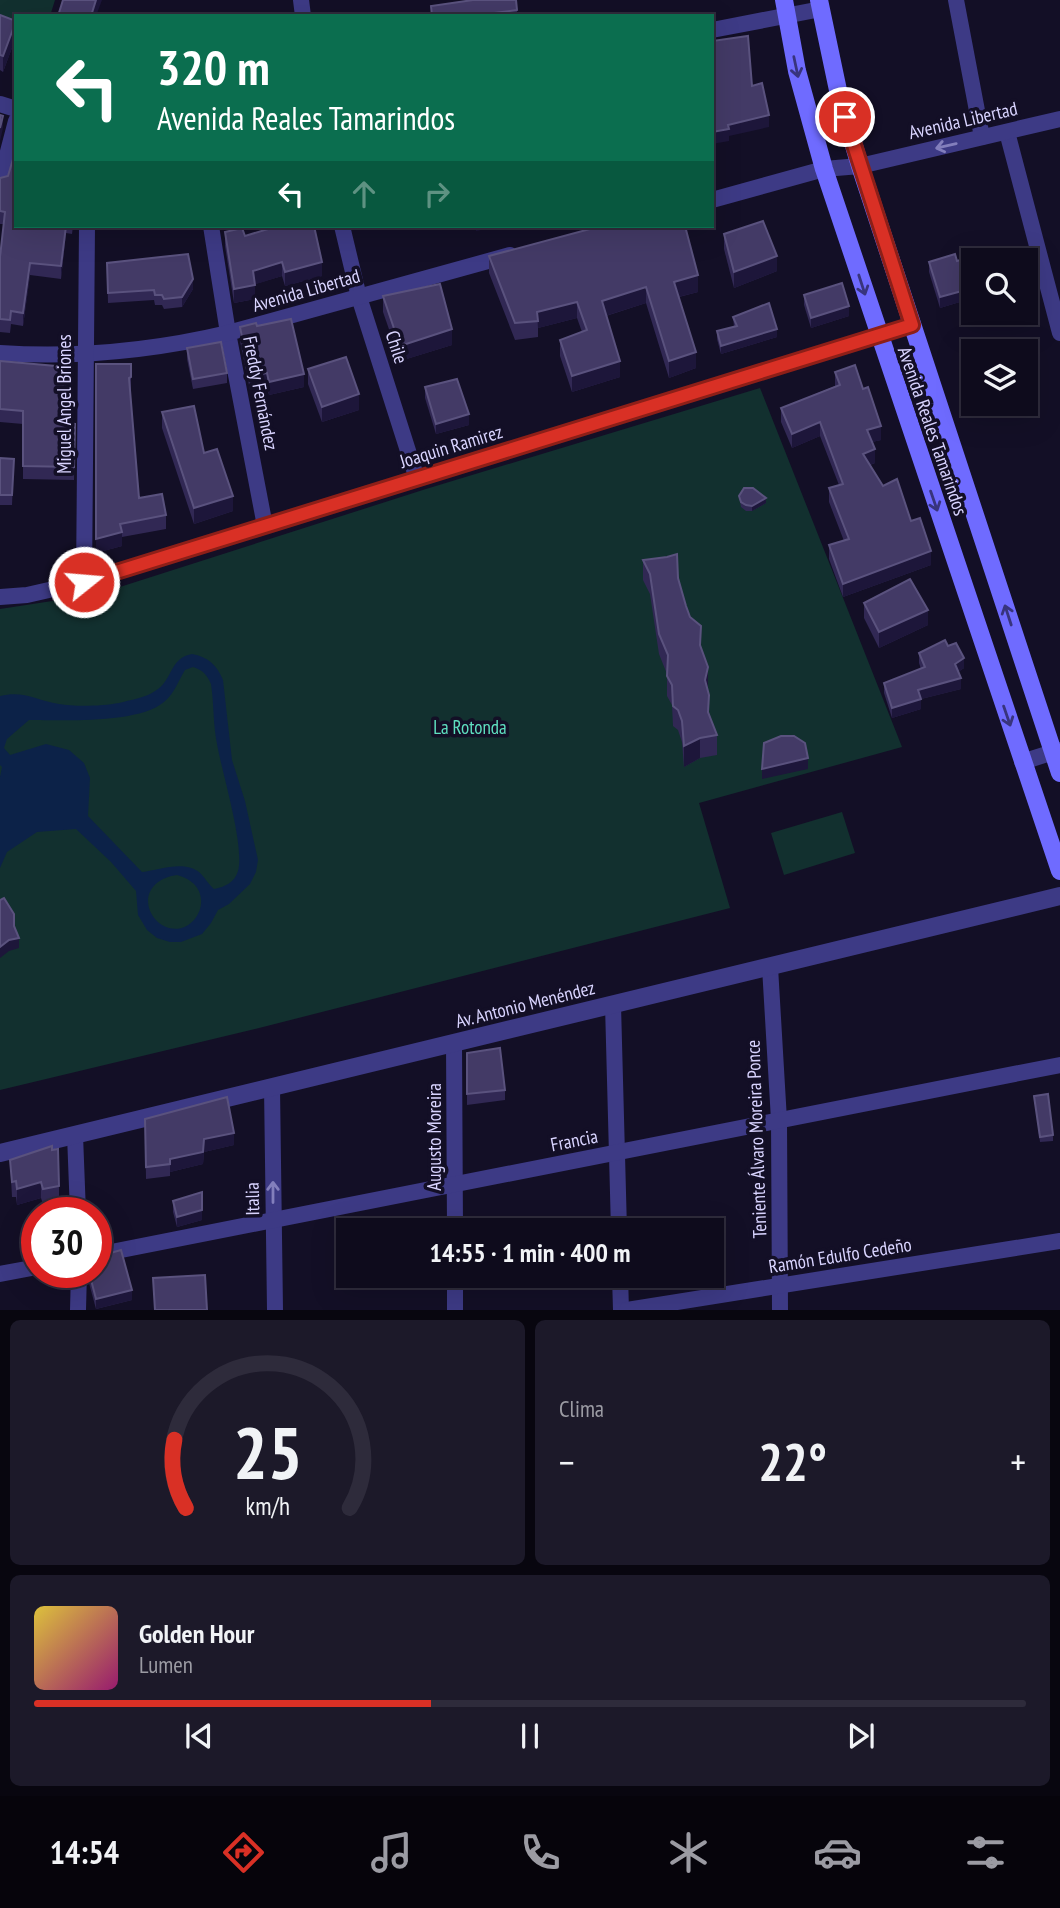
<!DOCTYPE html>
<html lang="es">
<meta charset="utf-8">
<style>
:root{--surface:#0e0b1c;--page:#1c1929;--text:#f1f3f6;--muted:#9b9ba3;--line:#2e2b3b;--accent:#d93025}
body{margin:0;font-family:"PT Sans Narrow",sans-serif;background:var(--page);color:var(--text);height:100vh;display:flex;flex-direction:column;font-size:26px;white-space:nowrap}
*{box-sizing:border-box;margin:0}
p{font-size:23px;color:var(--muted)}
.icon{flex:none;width:38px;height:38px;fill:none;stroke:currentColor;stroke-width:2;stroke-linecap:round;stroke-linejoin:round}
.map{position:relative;height:1310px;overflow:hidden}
.panel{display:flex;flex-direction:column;gap:10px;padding:10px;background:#08060f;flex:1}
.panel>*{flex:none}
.banner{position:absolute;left:14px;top:14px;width:700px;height:214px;border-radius:0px;box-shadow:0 7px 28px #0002,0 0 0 2px var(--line);background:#0b6e4f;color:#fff;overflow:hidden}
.controls{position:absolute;left:961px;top:248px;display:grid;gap:14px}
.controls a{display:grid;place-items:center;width:77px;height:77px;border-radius:0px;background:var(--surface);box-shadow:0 7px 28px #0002,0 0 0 2px var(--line);font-size:35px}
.speed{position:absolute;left:21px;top:1197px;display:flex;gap:14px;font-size:35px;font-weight:700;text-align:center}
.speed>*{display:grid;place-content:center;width:91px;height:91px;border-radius:50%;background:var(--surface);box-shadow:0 7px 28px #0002,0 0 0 2px var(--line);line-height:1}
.speed .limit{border:10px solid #d22;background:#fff;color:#111}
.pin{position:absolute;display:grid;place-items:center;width:60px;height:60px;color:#fff;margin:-30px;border:4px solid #fff;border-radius:50%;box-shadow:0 2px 7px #0007}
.me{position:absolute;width:77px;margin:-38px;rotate:73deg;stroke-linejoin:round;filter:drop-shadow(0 0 5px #0008)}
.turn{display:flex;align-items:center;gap:24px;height:147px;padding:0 28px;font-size:32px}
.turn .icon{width:91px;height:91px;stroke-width:2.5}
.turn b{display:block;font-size:49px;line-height:60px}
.lanes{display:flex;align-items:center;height:66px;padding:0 28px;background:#0003;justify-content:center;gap:35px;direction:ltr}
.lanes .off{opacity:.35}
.big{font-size:52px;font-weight:800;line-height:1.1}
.panel .card{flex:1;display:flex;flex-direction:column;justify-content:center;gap:10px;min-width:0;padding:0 24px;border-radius:10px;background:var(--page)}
.panel .dial{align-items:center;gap:0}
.dial svg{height:182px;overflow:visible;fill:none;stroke:var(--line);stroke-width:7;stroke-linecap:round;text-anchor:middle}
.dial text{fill:var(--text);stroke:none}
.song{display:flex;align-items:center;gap:21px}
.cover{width:84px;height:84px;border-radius:10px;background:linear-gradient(135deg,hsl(50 70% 55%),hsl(320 70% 35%))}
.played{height:7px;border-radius:4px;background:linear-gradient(90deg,var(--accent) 40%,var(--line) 40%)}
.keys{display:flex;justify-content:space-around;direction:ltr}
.heat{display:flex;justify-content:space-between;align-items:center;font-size:38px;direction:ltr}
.panel .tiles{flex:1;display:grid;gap:10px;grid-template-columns:1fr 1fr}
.card:last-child{grid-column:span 2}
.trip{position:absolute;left:336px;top:1218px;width:388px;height:70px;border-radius:0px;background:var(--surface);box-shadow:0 7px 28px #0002,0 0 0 2px var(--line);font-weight:800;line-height:70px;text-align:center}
.tabs{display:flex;height:112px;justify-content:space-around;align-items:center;background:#06040b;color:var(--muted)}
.tabs .icon{width:49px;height:49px}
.tabs .selected{color:var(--accent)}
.tabs b{font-size:32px;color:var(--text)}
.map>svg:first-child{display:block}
</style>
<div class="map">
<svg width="1060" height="1310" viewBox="0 0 1060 1310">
<rect width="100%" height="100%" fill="#130f26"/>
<g fill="#12302f">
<path d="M 0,0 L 55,0 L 50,16 L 16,16 L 16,28 L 0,23 Z"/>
<path d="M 760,388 L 902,747 L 699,803 L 730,908 L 263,1027 L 0,1090 L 0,609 L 98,594 L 426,489 Z"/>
<path d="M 842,812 L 855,853 L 784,875 L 771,833 Z"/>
</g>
<path fill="#0c2248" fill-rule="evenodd" d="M 192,654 C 208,657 217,665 223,680 L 232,760 L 245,801 L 258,860 L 256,872 L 250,884 L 229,904 L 218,910 L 211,923 L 202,934 L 181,942 L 170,942 L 157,938 L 147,930 L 138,915 L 136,891 L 111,862 L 76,829 L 37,832 L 7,852 L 0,868 L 0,777 L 2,767 L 0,765 L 0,696 C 23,690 36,700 59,704 C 76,707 102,706 119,703 C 130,700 145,698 155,691 C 173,681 169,658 192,654 ZM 193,667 C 203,670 207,675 211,684 C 214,704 213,724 217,744 C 222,773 245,846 238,871 C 235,882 225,887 214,889 C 208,884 204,876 199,872 C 183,860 159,870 142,872 L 88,816 L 90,778 L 84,763 L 69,750 L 46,744 L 10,755 L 4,748 L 7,739 L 29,720 C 63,720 138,724 164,702 C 175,693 178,681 185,670 ZM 177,875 C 223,887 195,944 162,925 C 156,921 151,915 149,908 C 144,889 160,877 177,875 Z"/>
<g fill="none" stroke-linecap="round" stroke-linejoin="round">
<g stroke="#3d3a85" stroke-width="16">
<path d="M 301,0 L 303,16"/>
<path d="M 956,0 L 982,137"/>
<path d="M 712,30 L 821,9"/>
<path d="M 0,104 L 16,109"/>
<path d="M 1007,132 L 1060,333"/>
<path d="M 0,182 L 16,121"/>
<path d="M 712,200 L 824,169 L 860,166 L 1060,119"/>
<path d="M 211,226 L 228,333 L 265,526"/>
<path d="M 342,226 L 359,297 L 417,479"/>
<path d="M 0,353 C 78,358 152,351 228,333 L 510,255"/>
<path d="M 84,582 L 87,226"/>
<path d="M 0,597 L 27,595 L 84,582 L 912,325"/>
<path d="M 1022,762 L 1060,750"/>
<path d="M 770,967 L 779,1120 L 780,1310"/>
<path d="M 613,1005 L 619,1230"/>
<path d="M 454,1043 L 455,1230"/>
<path d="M 272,1087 L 275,1310"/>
<path d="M 75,1135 L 78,1213"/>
<path d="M 96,1255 L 1060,1065"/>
<path d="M 0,1274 L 37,1267"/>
<path d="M 620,1276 L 621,1310"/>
<path d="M 78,1310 L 79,1272"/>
<path d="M 455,1310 L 455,1276"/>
<path d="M 627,1310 L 1060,1241"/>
</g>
<path stroke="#3d3a85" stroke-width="18" d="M 0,1153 L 1060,896"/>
<g stroke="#6f6bff" stroke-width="18">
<path d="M 784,0 L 797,71 L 824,169 L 1060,871"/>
<path d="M 819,0 L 839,95 L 860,166 L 1060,773"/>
</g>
</g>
<g fill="#312854">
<path d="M 431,6 L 517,10 L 517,16 L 431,16 Z"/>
<path d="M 0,15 L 16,21 L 16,37 L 3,72 L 0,70 Z"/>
<path d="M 0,178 L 16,226 L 73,226 L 72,234 L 66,233 L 61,279 L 30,275 L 23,326 L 11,324 L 10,333 L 0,332 L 0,257 L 4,224 L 0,224 Z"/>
<path d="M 273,226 L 314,226 L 322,276 L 285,286 L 282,276 L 255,284 L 255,299 L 234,303 L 225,246 L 225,232 L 245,236 L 274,228 Z"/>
<path d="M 724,234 L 777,271 L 734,288 L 724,249 Z"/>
<path d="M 489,256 L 698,292 L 679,297 L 696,368 L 669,378 L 646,303 L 606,316 L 620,377 L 572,392 L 560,356 L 560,340 L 582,332 L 577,318 L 538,328 L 538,337 L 515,340 L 489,273 Z"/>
<path d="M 973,261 L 973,298 L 940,308 L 929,272 L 929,262 Z"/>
<path d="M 107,263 L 193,289 L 182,307 L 164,309 L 162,305 L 155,305 L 154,300 L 108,303 Z"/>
<path d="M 804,295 L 849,316 L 811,328 L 804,305 Z"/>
<path d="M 383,296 L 452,345 L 400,361 L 383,312 Z"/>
<path d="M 733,317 L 777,337 L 721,354 L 717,339 L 717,331 L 734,327 Z"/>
<path d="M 257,326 L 304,387 L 269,395 L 267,386 L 250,390 L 240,341 L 240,327 Z"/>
<path d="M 187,348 L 227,373 L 227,383 L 193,389 L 187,359 Z"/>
<path d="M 0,361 L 67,380 L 66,397 L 63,396 L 61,423 L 75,424 L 74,480 L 23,479 L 23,424 L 0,422 Z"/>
<path d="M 131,364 L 131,392 L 130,392 L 139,498 L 166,515 L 166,529 L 122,537 L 122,546 L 96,553 Z"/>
<path d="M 308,369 L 359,410 L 322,422 L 308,384 Z"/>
<path d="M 835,372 L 881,440 L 872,442 L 875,463 L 870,465 L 883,486 L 911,521 L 931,565 L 843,597 L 829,559 L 829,545 L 844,541 L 829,502 L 829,488 L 839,485 L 820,436 L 792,448 L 781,422 L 781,408 L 835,386 Z"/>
<path d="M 425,387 L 469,425 L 436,434 L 425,398 Z"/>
<path d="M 162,412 L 204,453 L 233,511 L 194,524 L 162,428 Z"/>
<path d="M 0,458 L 14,459 L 12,505 L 0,505 Z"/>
<path d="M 739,496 L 766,503 L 752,511 L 746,511 L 741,507 Z"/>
<path d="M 643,560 L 678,578 L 686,606 L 701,647 L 708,687 L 709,713 L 717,735 L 717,755 L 700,758 L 684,767 L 682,742 L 678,730 L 673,726 L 672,705 L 667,696 L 667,674 L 659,654 L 650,594 L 643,580 Z"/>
<path d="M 864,603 L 928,625 L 879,648 L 864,618 Z"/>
<path d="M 948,646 L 964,668 L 958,672 L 961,689 L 921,699 L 921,709 L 892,718 L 884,693 L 884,683 L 921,669 L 919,663 L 919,653 Z"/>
<path d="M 467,1053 L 505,1090 L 505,1100 L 467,1105 Z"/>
<path d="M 1034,1096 L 1053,1135 L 1053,1141 L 1040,1142 Z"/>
<path d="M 145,1119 L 234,1145 L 204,1152 L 203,1164 L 170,1172 L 170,1176 L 146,1179 Z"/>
<path d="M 52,1150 L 59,1186 L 59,1201 L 43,1204 L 41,1198 L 17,1205 L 16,1197 L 12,1197 L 10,1160 Z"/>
<path d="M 202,1192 L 202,1220 L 177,1227 L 173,1212 L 173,1201 Z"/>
<path d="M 89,1272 L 132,1300 L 96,1309 L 89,1283 Z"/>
</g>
<g fill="#1d163a">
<path d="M 96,0 L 102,0 L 96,16 L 91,16 Z"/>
<path d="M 16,21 L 16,37 L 3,72 L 3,56 Z"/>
<path d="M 769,115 L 769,127 L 729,136 L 729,141 L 712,144 L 712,132 L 728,125 Z"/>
<path d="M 3,116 L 3,128 L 0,141 L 0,128 Z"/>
<path d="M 66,226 L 66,233 L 61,279 L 61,266 Z"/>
<path d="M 423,226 L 441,226 L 423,230 Z"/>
<path d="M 476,226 L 501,226 L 476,231 Z"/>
<path d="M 777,256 L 777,271 L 734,288 L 734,272 Z"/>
<path d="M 282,262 L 282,276 L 253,285 L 253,271 Z"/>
<path d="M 322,262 L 322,276 L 285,286 L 285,272 Z"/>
<path d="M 30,263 L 30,275 L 23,326 L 23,313 Z"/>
<path d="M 698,275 L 698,292 L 674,298 L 674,282 Z"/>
<path d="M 193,279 L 193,289 L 182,307 L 182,297 Z"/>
<path d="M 255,285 L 255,299 L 234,303 L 234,289 Z"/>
<path d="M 646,287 L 646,303 L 602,317 L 602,301 Z"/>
<path d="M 973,288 L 973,298 L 940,308 L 940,297 Z"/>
<path d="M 577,302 L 577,318 L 538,328 L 537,312 Z"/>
<path d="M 849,306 L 849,316 L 811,328 L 811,318 Z"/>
<path d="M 452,329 L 452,345 L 400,361 L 400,346 Z"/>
<path d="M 777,329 L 777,337 L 721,354 L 721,346 Z"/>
<path d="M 696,352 L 696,368 L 669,378 L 669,361 Z"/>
<path d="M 620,361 L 620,377 L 572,392 L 572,376 Z"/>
<path d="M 267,373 L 267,386 L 250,390 L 250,376 Z"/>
<path d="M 304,374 L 304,387 L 269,395 L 269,382 Z"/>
<path d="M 359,394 L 359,410 L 322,422 L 322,407 Z"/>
<path d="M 469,414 L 469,425 L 436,434 L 436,424 Z"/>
<path d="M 820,422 L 820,436 L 792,448 L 792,434 Z"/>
<path d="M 881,426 L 881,440 L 867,443 L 867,430 Z"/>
<path d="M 875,449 L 875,463 L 863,467 L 863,454 Z"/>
<path d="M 233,496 L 233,511 L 194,524 L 194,508 Z"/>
<path d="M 766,498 L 766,503 L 752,511 L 752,506 Z"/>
<path d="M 122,532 L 122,546 L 96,553 L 96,539 Z"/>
<path d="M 931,551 L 931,565 L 843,597 L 843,584 Z"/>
<path d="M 928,610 L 928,625 L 879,648 L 879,632 Z"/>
<path d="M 964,658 L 964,668 L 955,674 L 955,664 Z"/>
<path d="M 708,667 L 708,687 L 705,700 L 705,680 Z"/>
<path d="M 961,678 L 961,689 L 921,699 L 921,709 L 892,718 L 892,708 L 918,690 Z"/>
<path d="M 700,738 L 700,758 L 684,767 L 684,746 Z"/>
<path d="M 808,758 L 808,769 L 762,779 L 762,769 Z"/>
<path d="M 19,938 L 19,948 L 9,951 L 0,958 L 0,947 L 9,940 Z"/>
<path d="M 234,1133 L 234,1145 L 204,1152 L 203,1164 L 170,1172 L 170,1176 L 170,1159 L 204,1139 Z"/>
<path d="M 41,1182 L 41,1198 L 17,1205 L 17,1189 Z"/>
<path d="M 202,1210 L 202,1220 L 177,1227 L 177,1217 Z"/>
<path d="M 132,1290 L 132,1300 L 96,1309 L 96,1299 Z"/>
</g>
<g fill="#433a66" stroke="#5a527e" stroke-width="2">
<path d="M 63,0 L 96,0 L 91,16 L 58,16 Z"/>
<path d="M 473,0 L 516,0 L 517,10 L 470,16 L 432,16 L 431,6 Z"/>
<path d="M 0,15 L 16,21 L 3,56 L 0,55 Z"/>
<path d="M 748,36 L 752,86 L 762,83 L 769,115 L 728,125 L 729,129 L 712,132 L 712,41 Z"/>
<path d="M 0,115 L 3,116 L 0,128 Z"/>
<path d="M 16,149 L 16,226 L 66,226 L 61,266 L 30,263 L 23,313 L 11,311 L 10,320 L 0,319 L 0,257 L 5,212 L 0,211 L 0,178 L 8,176 Z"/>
<path d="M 763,221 L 777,256 L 734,272 L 724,234 Z"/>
<path d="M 278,226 L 314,226 L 322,262 L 285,272 L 282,262 L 253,271 L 255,285 L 234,289 L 225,232 L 242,228 L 245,236 Z"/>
<path d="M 601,226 L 685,226 L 698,275 L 674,282 L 696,352 L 669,361 L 646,287 L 602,301 L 620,361 L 572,376 L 560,340 L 587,330 L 577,302 L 537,312 L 538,321 L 515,323 L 489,256 Z"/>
<path d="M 188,254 L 193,279 L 182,297 L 164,299 L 162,295 L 155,295 L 154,290 L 108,293 L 107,263 Z"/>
<path d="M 955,254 L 957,261 L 974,256 L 975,261 L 973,261 L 973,288 L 940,297 L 929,262 Z"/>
<path d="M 842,283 L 849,306 L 811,318 L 804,295 Z"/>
<path d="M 440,284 L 452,329 L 400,346 L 383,296 Z"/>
<path d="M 769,303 L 777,329 L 721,346 L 717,331 L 737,326 L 733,317 Z"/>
<path d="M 291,319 L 304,374 L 269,382 L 267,373 L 250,376 L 240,327 L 256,323 L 257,326 Z"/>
<path d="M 221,342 L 227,373 L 193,379 L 187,348 Z"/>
<path d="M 346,357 L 359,394 L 322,407 L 308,369 Z"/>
<path d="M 0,361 L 67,367 L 66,383 L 63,383 L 61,423 L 75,424 L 74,467 L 23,466 L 23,411 L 0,409 Z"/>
<path d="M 96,364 L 131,364 L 131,377 L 129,378 L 139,498 L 162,494 L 166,515 L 120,524 L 122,532 L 96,539 Z"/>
<path d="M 855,365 L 863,389 L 868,387 L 881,426 L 867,430 L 875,449 L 863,454 L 883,486 L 897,479 L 911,521 L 920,518 L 931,551 L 843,584 L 829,545 L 849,539 L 829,488 L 843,484 L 820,422 L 792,434 L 781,408 L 840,385 L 835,372 Z"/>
<path d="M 457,379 L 469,414 L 436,424 L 425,387 Z"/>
<path d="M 194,406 L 204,453 L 217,449 L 233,496 L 194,508 L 162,412 Z"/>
<path d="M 0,458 L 14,459 L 12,495 L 0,495 Z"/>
<path d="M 744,488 L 753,488 L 766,498 L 752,506 L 746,505 L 741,502 L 739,496 Z"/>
<path d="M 677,554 L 678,578 L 686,606 L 690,617 L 701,626 L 700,645 L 708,667 L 705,680 L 709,695 L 708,712 L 717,735 L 700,738 L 684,746 L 682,721 L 678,710 L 673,706 L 672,685 L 667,676 L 668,655 L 659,634 L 650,574 L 643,560 L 667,557 Z"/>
<path d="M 910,579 L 928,610 L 879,632 L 864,603 Z"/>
<path d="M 945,640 L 948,646 L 956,643 L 964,658 L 955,664 L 961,678 L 918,690 L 921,699 L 892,708 L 884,683 L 925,667 L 919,653 Z"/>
<path d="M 781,736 L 794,736 L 805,743 L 808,758 L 762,769 L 764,743 Z"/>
<path d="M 4,898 L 14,914 L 14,926 L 19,938 L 9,940 L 0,947 L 0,900 Z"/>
<path d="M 500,1048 L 505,1090 L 467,1094 L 467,1053 Z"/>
<path d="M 1048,1094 L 1053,1135 L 1040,1137 L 1034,1096 Z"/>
<path d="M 227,1097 L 234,1133 L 204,1139 L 203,1152 L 170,1159 L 170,1164 L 146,1167 L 145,1119 Z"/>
<path d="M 52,1146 L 52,1150 L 58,1149 L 59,1186 L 43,1189 L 41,1182 L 17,1189 L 16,1181 L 12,1182 L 10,1160 Z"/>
<path d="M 202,1192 L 202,1210 L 177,1217 L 173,1201 Z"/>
<path d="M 121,1250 L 132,1290 L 96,1299 L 89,1272 L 96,1272 L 96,1257 Z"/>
<path d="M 205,1275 L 207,1310 L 155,1310 L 153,1278 Z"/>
</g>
<defs><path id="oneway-shaft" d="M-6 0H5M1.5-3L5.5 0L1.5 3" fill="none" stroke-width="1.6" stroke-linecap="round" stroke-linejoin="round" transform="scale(1.75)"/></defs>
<g stroke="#38347d">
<use href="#oneway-shaft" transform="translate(796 67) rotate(78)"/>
<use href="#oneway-shaft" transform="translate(862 285) rotate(72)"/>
<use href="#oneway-shaft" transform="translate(934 501) rotate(71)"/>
<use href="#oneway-shaft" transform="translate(1008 615) rotate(-108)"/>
<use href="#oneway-shaft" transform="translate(1007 716) rotate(71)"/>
</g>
<g stroke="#837fbc">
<use href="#oneway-shaft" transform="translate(946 146) rotate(167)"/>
<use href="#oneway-shaft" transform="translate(273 1192) rotate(-90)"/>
</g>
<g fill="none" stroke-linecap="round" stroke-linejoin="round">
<g stroke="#8d1f18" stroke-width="18">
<path id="route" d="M 84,582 L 912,325 L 845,117"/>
</g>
<use href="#route" stroke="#d93025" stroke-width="12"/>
</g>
<g text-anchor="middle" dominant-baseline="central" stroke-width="7" stroke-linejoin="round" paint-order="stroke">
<g font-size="19" fill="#d9d4ff" stroke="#130f26">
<text transform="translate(963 120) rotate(-13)">Avenida Libertad</text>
<text transform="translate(306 290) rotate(-16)">Avenida Libertad</text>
<text transform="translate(397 347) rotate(72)">Chile</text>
<text transform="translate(261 393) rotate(79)">Freddy Fernández</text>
<text transform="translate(64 404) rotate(-90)">Miguel Angel Briones</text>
<text transform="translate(933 431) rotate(71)">Avenida Reales Tamarindos</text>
<text transform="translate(451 446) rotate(-17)">Joaquin Ramirez</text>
<text transform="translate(525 1004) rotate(-14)">Av. Antonio Menéndez</text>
<text transform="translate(434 1137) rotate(-90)">Augusto Moreira</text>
<text transform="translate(756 1139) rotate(-92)">Teniente Álvaro Moreira Ponce</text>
<text transform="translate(574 1140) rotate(-11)">Francia</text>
<text transform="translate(252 1199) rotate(-91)">Italia</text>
<text transform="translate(840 1255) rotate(-9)">Ramón Edulfo Cedeño</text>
</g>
<g font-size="19" fill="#5fe0c0" stroke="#130f26">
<text x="470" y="727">La Rotonda</text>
</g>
</g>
</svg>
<div class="controls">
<a><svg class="icon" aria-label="search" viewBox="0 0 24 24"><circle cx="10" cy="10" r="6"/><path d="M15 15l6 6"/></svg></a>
<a><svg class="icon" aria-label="layers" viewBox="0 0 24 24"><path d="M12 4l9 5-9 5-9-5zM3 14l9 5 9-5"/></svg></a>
</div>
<div class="speed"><div class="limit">30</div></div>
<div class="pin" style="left:845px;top:117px;background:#d93025"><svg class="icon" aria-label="arrive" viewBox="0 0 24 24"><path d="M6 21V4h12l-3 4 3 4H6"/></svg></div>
<svg class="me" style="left:84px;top:582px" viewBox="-20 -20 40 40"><circle r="17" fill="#d93025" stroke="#fff" stroke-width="3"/><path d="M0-11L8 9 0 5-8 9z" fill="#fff"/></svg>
<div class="trip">14:55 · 1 min · 400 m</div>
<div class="banner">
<div class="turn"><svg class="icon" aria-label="left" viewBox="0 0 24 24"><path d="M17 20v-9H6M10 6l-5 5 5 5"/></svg><div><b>320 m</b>Avenida Reales Tamarindos</div></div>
<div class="lanes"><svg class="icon" aria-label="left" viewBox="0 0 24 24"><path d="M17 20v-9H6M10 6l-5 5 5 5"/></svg><svg class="icon off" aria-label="ahead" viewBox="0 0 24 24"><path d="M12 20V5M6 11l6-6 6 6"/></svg><svg class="icon off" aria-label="right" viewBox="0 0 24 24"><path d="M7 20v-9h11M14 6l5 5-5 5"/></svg></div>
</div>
</div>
<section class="panel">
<div class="tiles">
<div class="card dial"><svg viewBox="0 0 100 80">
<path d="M14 69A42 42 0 1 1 86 69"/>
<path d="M14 69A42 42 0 0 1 9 39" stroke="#d93025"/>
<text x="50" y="56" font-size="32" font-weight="700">25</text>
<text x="50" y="72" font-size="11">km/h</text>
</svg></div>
<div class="card"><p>Clima</p>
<div class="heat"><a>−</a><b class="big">22°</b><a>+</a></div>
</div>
<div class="card">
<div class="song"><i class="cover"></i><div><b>Golden Hour</b><p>Lumen</p></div></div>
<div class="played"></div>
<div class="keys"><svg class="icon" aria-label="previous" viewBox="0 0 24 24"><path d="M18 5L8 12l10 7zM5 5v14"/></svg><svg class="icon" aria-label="pause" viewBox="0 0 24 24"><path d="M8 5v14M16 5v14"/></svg><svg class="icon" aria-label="next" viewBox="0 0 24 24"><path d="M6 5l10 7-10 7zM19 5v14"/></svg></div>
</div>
</div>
</section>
<nav class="tabs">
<b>14:54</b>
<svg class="icon selected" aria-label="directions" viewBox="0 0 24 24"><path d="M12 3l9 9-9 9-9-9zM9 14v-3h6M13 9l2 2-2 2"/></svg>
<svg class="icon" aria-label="music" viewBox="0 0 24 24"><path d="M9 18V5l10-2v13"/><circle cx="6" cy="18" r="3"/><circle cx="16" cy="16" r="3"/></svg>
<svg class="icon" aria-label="phone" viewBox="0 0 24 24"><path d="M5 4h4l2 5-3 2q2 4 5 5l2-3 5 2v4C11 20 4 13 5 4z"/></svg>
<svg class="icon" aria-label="climate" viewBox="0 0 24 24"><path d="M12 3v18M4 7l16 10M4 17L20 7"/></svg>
<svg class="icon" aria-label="car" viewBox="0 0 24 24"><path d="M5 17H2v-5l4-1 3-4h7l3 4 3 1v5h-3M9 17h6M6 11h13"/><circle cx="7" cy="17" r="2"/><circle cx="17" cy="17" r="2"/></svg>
<svg class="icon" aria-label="filters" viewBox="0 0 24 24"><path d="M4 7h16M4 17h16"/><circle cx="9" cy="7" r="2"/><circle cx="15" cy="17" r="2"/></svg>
</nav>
